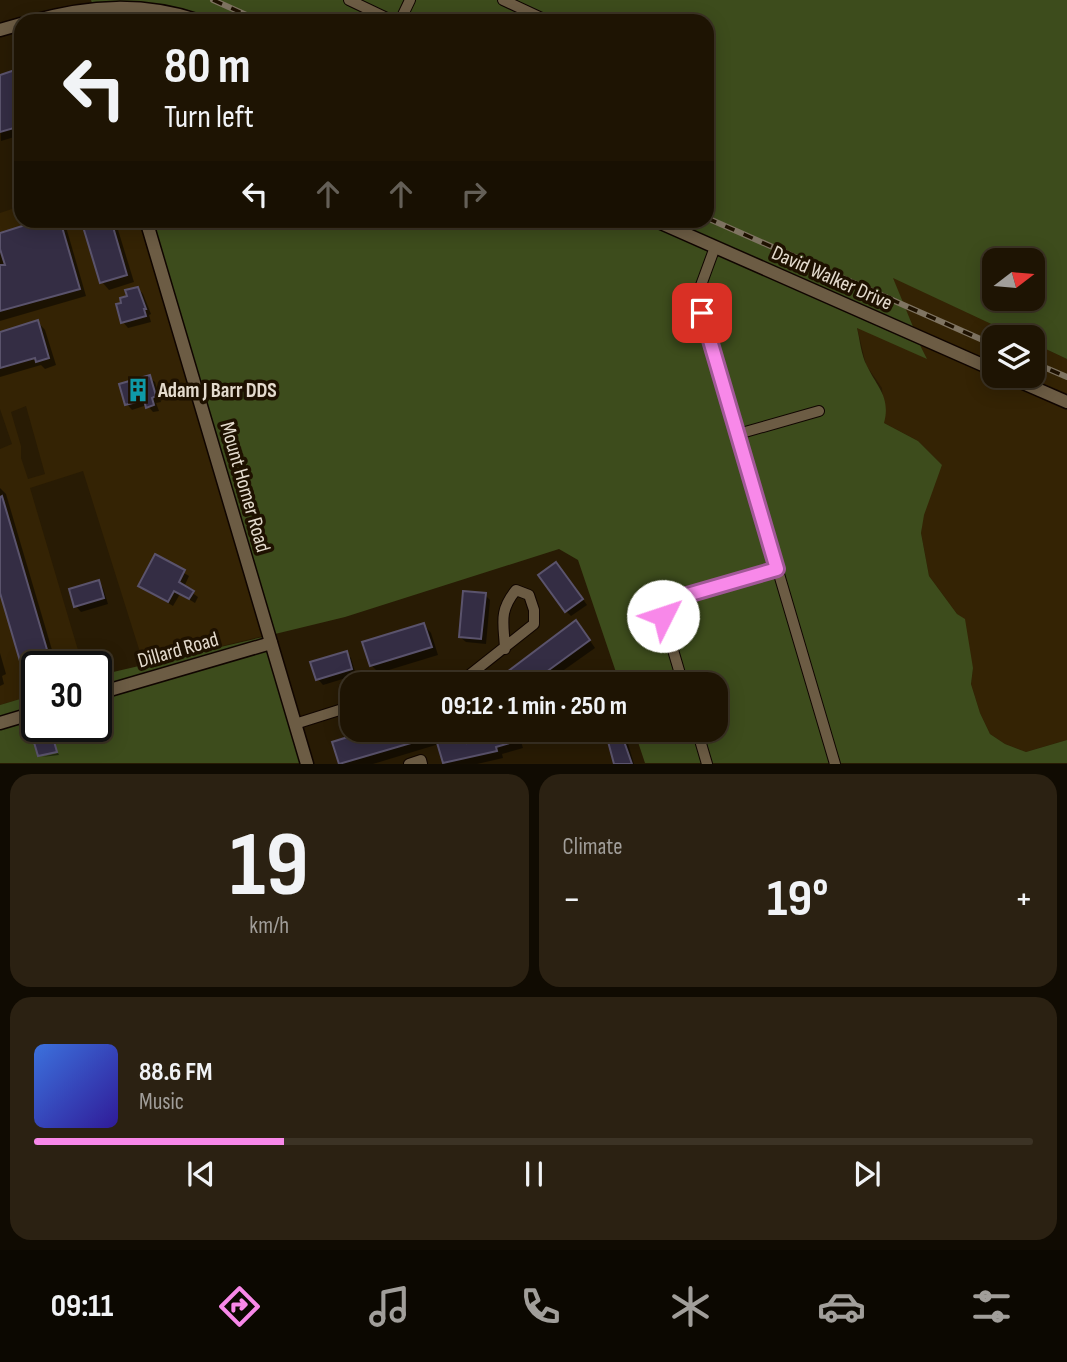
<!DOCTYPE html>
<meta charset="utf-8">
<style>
:root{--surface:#1e1403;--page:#2b2112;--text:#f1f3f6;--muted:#a19e9a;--line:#3c3325;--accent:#f888e9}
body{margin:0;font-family:"Sofia Sans Condensed",sans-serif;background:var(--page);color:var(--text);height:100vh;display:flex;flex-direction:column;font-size:26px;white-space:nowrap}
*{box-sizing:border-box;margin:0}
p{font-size:23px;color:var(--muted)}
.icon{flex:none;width:38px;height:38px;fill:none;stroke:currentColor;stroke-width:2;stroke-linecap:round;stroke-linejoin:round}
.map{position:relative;height:764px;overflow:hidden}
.sheet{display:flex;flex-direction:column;gap:10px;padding:10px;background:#100b02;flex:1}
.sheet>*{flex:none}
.banner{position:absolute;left:14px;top:14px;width:700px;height:214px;border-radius:21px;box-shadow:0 4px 18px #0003,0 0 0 2px var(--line);background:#1e1403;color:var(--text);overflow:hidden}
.needle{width:46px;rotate:74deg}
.tools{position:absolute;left:982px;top:248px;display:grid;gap:14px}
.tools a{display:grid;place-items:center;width:63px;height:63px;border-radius:14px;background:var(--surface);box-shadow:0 4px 18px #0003,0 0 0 2px var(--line);font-size:35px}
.speed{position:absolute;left:21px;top:651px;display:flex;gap:14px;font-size:35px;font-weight:700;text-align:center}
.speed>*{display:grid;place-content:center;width:91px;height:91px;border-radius:50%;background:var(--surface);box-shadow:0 4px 18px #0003,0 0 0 2px var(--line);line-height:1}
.speed .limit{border:4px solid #111;border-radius:10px;background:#fff;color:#111}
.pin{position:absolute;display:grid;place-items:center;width:60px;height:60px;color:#fff;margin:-30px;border-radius:14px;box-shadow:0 4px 10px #0006}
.me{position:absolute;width:77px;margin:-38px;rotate:49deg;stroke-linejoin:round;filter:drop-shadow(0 0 5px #0008)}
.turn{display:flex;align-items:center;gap:24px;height:147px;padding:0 35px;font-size:32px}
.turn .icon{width:91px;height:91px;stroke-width:2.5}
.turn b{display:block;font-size:49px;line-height:60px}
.lanes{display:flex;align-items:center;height:66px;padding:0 35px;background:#0003;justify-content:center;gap:35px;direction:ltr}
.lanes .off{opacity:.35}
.big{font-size:52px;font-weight:700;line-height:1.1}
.sheet .card{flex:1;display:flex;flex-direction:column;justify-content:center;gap:10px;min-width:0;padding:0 24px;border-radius:21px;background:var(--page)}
.sheet .dial{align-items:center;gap:0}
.dial b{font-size:91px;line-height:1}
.song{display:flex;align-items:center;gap:21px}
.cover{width:84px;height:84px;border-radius:10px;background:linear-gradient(135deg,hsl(220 70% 55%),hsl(250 70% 35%))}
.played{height:7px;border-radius:4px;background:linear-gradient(90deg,var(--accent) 25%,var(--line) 25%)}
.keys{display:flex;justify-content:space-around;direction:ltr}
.heat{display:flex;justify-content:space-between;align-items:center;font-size:38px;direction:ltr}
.sheet .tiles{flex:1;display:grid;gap:10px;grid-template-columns:1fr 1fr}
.card:last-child{grid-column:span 2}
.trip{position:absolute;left:340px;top:672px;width:388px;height:70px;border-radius:21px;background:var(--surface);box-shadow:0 4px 18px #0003,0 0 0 2px var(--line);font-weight:700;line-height:70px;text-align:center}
.tabs{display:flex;height:112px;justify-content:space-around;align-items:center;background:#0c0801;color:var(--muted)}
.tabs .icon{width:49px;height:49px}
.tabs .active{color:var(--accent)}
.tabs b{font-size:32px;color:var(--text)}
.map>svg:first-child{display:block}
</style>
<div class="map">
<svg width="1067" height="764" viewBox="0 0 1067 764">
<rect width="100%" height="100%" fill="#281b04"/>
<g fill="#342304" fill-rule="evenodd">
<path d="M 21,206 L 21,220 L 139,221 L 263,636 L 144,665 L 83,471 L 30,488 L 83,667 L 37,667 L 37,694 L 0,705 L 0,449 L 12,444 L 0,409 L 0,213 ZM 26,406 L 45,474 L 28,479 L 21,458 L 21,446 L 11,412 Z"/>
<path d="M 892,277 L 1021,338 L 994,338 L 994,364 L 914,329 Z"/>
<path d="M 857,327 L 926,358 L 920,345 L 1067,409 L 1067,740 L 1026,752 L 1005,744 L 990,734 L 980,713 L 971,684 L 973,668 L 957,614 L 929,576 L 921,533 L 923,515 L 942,465 L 918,441 L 884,423 L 882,388 L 866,365 Z"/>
<path d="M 1033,343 L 1067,359 L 1067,396 L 1022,376 L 1032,376 Z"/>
</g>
<g fill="#3d4c1c" fill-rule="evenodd">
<path d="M 91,0 L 1067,0 L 1067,359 L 1033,343 L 1032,338 L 1021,338 L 893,278 L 914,329 L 669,221 L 707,220 L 707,21 L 218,21 C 176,7 137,0 92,3 ZM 994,261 L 1032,261 L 1032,299 L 994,299 Z"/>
<path d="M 95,13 L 139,13 L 182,21 L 97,21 Z"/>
<path d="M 152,221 L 640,221 L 920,345 L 927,359 L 857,328 C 860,340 861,355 867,366 C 877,387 891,397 884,423 L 918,441 L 942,465 L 924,515 L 921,533 L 929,576 L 957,614 L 965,619 L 973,668 L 971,684 L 980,713 L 990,734 L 1005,744 L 1026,752 L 1067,740 L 1067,763 L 645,763 L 634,730 L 716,730 L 716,684 L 620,684 L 578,560 L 559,549 L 345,617 L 275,634 Z"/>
<path d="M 263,637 L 264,640 L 96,689 L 96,676 Z"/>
<path d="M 267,650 L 300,763 L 0,763 L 0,729 L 37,718 L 37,726 L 96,726 L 96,700 Z"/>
<path d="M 37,694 L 37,706 L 0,717 L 0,705 Z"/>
</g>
<g fill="#0007">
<path d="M 21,70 L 21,135 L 1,141 L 0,76 Z"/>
<path d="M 39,220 L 64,220 L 86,296 L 0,321 L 0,235 L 40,223 Z"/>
<path d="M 83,220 L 115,220 L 134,282 L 109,290 L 102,282 Z"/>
<path d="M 277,220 L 304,220 L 283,227 Z"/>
<path d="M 138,288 L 143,294 L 151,314 L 149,315 L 151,322 L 128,328 L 123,322 L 118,305 L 124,304 Z"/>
<path d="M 38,322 L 45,330 L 56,365 L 45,369 L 41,365 L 0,377 L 0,333 Z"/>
<path d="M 149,377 L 155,382 L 161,402 L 156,403 L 159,411 L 153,412 L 147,405 L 132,410 L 127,404 Z"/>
<path d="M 0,488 L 6,494 L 55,660 L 29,668 L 22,660 L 0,587 Z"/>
<path d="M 156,556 L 189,576 L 184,587 L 198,597 L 195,603 L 180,594 L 173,606 L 140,586 Z"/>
<path d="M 562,570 L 587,605 L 571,616 L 566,611 Z"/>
<path d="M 98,582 L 103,588 L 108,604 L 81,612 L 76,606 Z"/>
<path d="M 485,595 L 490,600 L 486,644 L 466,642 L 460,637 Z"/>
<path d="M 424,625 L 431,633 L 438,655 L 379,673 L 371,665 Z"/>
<path d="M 582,629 L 595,648 L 547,682 L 549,684 L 494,684 L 539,651 Z"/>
<path d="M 0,653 L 6,674 L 2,676 L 4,684 L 0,686 Z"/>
<path d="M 346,653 L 351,658 L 356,675 L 323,685 L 318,679 Z"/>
<path d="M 376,730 L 479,730 L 469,734 L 471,744 L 492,738 L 491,734 L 514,730 L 519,735 L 523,748 L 502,754 L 503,758 L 477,764 L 445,764 L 439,744 L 373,764 L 341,764 L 334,743 Z"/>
<path d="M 538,730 L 582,730 L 546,743 L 540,737 Z"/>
<path d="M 606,730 L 624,730 L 634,764 L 616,764 Z"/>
<path d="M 58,753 L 59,755 L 42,757 Z"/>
</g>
<g fill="#342d44" stroke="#5a536c" stroke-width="2">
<path d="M 21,68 L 21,126 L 0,132 L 0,75 Z"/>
<path d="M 41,220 L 60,220 L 80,289 L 0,311 L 0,265 L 5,265 L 0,249 L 0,233 Z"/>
<path d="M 81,220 L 111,220 L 127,275 L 100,283 Z"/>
<path d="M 138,287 L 146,309 L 144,309 L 146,316 L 121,323 L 116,304 L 121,303 L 120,298 L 127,296 L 125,290 Z"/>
<path d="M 38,320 L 49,358 L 36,362 L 35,358 L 0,368 L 0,332 Z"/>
<path d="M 150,375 L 156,396 L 152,398 L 154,405 L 146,408 L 144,400 L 125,405 L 119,384 Z"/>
<path d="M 2,496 L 48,653 L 20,661 L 0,593 L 0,497 Z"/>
<path d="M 155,554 L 185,570 L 179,582 L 194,591 L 189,599 L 174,591 L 168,602 L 138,586 Z"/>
<path d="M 556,562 L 583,599 L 565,612 L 538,575 Z"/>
<path d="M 99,580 L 104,598 L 74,607 L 69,589 Z"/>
<path d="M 463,591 L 486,593 L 481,639 L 459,637 Z"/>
<path d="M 576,620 L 590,640 L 542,675 L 544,677 L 533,684 L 491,684 Z"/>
<path d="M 424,623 L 432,647 L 370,666 L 362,642 Z"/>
<path d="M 347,651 L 352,669 L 316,680 L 310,662 Z"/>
<path d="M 370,730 L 464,730 L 467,743 L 490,736 L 489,733 L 500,730 L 514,730 L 517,741 L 496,747 L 497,751 L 443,763 L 435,736 L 339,764 L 332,742 Z"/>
<path d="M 605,730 L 620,730 L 632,764 L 614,764 Z"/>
<path d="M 52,734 L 57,752 L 38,756 L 33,739 Z"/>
</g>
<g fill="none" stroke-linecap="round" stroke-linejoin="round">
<g stroke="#100500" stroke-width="12">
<g id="minor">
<path d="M 349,0 L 393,21"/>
<path d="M 503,0 L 548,21"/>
<path d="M 400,21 L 410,0"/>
<path d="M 715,247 L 700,288 L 702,313 L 835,764"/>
<path d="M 738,434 L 819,411"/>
<path d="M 426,684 L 467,677 L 534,624 L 534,610 L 529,595 L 516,590 C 498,612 504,624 505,649"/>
<path d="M 683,684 L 663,616 L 664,607 L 670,600 L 777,569"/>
<path d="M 295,724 L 352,706"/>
<path d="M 697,730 L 707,764"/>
<path d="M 409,764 L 421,760 L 422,764"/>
</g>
</g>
<g stroke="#100500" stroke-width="15">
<g id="tertiary">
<path d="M 33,21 C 90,5 143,2 200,21"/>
<path d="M 0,30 L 21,24"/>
<path d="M 146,220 L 307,764"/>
<path d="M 654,220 L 994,370"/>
<path d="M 1007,376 L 1067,402"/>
<path d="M 96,694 L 271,643"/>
<path d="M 0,723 L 37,712"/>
</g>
</g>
<use href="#minor" stroke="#6c5c44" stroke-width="10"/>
<use href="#tertiary" stroke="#6c5c44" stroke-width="12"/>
<g stroke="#7f7462" stroke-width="6">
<g id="rail">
<path d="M 213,0 L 260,21"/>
<path d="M 707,218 L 994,345"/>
<path d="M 1032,362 L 1067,377"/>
</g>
</g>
<use href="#rail" stroke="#1e1100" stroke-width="3.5" stroke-dasharray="10" stroke-linecap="butt"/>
</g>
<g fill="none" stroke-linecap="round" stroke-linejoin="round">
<g stroke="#a15897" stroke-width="18">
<path id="route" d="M 663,616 L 664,607 L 670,600 L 777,569 L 702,313"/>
</g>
<use href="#route" stroke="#f888e9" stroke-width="12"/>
</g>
<defs>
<g id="building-bare" transform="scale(1.89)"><path d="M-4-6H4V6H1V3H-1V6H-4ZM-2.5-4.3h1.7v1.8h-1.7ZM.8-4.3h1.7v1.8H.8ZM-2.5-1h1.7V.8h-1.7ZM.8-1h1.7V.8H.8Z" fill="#0f9aa8" stroke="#1e1100" stroke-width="2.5" paint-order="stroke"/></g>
</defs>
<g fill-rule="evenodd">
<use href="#building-bare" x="138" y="390"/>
</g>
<g text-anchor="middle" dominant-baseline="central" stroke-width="7" stroke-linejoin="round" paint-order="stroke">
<g font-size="21" fill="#e4dbce" stroke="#1e1100">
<text transform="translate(832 278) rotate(24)">David Walker Drive</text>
<text transform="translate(245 487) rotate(74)">Mount Homer Road</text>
<text transform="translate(178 650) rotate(-16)">Dillard Road</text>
</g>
<g font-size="21" font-weight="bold" fill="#e4dbce" stroke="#1e1100" text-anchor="start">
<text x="158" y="390">Adam J Barr DDS</text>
</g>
</g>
</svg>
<div class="tools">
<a><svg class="needle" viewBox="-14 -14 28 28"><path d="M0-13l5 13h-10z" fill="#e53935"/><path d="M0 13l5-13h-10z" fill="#a19e9a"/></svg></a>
<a><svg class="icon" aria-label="layers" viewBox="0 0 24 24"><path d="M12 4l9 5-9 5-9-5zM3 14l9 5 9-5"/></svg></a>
</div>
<div class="speed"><div class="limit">30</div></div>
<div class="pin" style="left:702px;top:313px;background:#d93025"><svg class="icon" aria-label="arrive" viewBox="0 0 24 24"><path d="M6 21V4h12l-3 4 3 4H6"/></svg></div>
<svg class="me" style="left:663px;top:616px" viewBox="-20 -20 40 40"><circle r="19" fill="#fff"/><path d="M0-13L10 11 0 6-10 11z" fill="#f888e9"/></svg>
<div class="trip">09:12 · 1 min · 250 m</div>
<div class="banner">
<div class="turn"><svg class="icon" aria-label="left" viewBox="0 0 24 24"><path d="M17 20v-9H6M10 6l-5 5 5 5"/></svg><div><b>80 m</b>Turn left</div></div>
<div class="lanes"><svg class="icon" aria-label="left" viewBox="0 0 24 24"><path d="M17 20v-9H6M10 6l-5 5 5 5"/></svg><svg class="icon off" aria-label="ahead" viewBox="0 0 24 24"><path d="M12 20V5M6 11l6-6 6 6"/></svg><svg class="icon off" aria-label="ahead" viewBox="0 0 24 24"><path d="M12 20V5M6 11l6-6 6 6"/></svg><svg class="icon off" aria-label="right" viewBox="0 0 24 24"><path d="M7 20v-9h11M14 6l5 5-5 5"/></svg></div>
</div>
</div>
<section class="sheet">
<div class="tiles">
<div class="card dial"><b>19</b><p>km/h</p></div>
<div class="card"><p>Climate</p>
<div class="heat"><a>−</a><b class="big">19°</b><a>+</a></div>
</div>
<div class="card">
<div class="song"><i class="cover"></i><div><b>88.6 FM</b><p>Music</p></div></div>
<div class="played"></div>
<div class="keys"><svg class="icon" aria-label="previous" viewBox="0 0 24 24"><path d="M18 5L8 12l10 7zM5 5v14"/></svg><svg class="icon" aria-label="pause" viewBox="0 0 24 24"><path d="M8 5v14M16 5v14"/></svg><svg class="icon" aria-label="next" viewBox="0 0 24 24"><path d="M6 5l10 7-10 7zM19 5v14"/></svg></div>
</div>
</div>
</section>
<nav class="tabs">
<b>09:11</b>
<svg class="icon active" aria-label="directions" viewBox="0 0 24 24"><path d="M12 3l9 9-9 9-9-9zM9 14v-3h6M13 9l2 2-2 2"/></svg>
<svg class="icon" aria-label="music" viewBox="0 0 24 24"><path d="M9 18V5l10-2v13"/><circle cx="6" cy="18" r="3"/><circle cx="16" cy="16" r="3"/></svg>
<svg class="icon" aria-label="phone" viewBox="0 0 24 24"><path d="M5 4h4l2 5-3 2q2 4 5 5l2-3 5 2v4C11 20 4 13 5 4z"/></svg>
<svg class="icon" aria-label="climate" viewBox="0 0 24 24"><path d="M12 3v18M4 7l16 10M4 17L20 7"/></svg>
<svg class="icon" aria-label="car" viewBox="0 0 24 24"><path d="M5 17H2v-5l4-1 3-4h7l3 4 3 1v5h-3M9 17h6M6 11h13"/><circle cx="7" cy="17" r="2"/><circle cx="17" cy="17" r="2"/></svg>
<svg class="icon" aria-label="filters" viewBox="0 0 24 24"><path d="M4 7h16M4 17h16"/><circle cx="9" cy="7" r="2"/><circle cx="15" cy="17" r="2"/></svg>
</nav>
